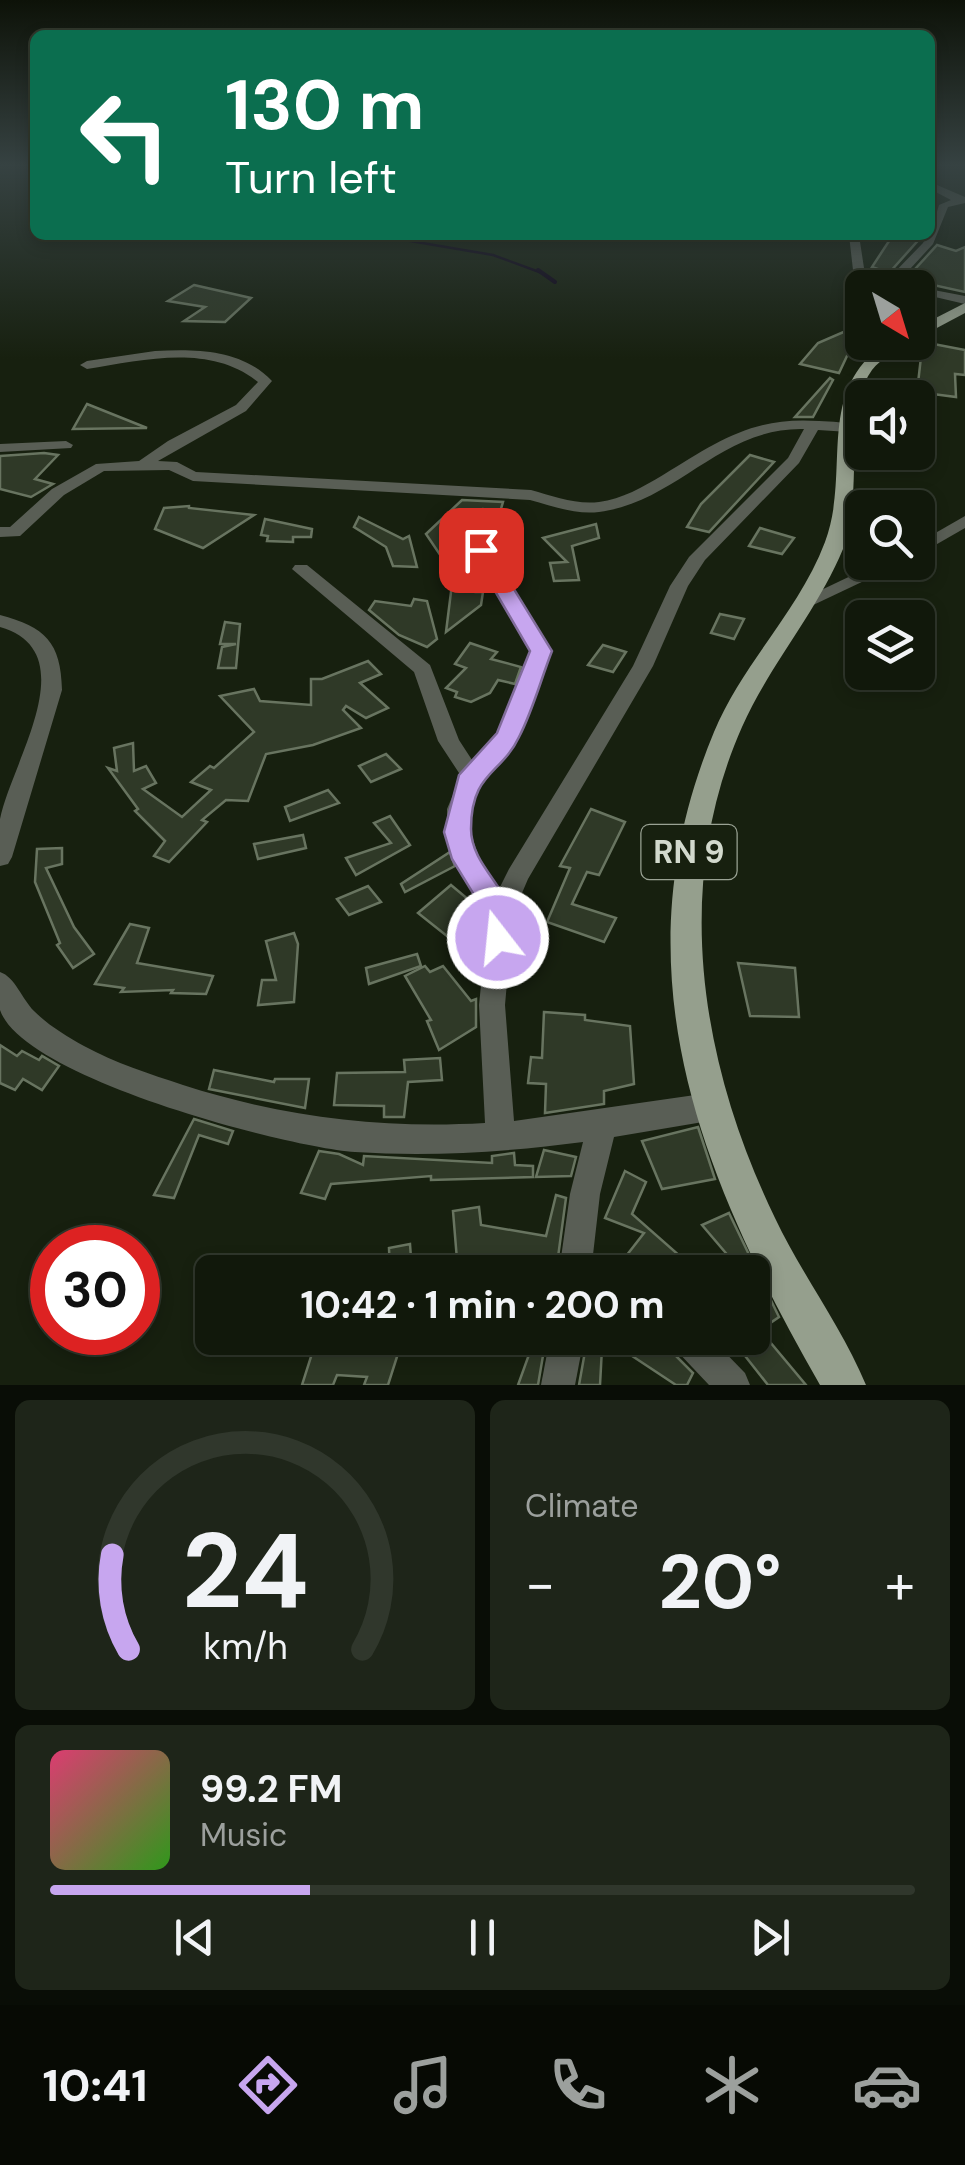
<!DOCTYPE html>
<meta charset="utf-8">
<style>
:root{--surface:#11180b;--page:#1e2519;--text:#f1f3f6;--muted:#9ca09d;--line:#30372c;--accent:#c7a6ef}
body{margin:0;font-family:"DM Sans",sans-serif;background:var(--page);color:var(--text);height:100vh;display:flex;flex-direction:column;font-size:38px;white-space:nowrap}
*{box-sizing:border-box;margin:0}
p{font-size:32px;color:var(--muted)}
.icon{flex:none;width:55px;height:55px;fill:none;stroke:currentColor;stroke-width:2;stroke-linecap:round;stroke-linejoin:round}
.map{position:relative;height:1385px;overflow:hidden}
.details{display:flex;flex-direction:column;gap:15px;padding:15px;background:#090d06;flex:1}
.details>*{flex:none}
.guide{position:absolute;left:30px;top:30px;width:905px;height:210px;border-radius:15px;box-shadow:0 5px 15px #0003,0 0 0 2px var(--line);background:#0b6e4f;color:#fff;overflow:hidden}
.needle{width:65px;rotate:142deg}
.fabs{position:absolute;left:845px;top:270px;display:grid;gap:20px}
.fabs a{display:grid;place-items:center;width:90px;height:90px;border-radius:15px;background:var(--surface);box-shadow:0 5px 15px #0003,0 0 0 2px var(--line);font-size:50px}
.speed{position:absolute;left:30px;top:1225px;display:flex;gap:20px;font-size:50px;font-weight:700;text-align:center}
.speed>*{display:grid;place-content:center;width:130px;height:130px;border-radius:50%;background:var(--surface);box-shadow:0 5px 15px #0003,0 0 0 2px var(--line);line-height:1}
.speed .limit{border:15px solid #d22;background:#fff;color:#111}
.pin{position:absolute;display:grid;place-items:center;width:85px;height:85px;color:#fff;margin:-42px;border-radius:20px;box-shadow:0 5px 15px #0006}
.me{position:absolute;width:110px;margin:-55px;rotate:344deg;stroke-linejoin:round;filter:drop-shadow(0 0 8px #0008)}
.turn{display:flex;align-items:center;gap:35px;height:210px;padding:0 30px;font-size:45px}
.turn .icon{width:130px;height:130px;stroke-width:2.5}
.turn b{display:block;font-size:70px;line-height:85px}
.big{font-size:75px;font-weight:700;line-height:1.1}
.details .tile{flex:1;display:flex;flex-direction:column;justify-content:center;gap:15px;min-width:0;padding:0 35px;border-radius:15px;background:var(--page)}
.details .dial{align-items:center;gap:0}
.dial svg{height:260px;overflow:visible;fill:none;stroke:var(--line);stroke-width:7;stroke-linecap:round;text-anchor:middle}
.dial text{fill:var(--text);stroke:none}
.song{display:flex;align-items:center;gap:30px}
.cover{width:120px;height:120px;border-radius:15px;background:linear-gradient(135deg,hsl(340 70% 55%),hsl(110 70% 35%))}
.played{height:10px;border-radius:5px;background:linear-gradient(90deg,var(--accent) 30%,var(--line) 30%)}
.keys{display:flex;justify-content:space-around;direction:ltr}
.heat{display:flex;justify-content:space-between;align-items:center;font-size:55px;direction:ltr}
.details .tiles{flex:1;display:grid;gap:15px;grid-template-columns:1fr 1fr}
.tile:last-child{grid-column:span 2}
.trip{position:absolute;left:195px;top:1255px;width:575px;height:100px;border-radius:15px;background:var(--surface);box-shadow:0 5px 15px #0003,0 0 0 2px var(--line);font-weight:700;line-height:100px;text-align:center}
.tabs{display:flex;height:160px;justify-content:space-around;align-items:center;background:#070a04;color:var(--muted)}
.tabs .icon{width:70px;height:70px}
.tabs .on{color:var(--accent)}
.tabs b{font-size:45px;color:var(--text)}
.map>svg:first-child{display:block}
</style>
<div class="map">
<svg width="965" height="1385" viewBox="0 0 965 1385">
<rect width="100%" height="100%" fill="#17200f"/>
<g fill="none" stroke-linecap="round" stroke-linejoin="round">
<path stroke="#0e0319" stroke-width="2.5" d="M 375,235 L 493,255 L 542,273"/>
<path stroke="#0e0319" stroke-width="4" d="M 538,270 L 555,282"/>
</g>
<g fill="#2f3927" stroke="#687460" stroke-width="2.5">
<path d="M 893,235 L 923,235 L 889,273 L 872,267 Z"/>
<path d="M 937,245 L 956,251 L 965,247 L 965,292 L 906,279 Z"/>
<path d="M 194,285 L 251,298 L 225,322 L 184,321 L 205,307 L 168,301 Z"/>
<path d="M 862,324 L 839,373 L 800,364 L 818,343 Z"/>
<path d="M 923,342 L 965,350 L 965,375 L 955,374 L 956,397 L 917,392 L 921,357 L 915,356 Z"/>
<path d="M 830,378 L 833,380 L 813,417 L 795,417 Z"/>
<path d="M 87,404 L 147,428 L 73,429 Z"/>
<path d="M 44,453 L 58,455 L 35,479 L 53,484 L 31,497 L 0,489 L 0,456 Z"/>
<path d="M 750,455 L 774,462 L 709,532 L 687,527 L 701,504 Z"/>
<path d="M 462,500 L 503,502 L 498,519 L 483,509 L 461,529 L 480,571 L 476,592 L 483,592 L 481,605 L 446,632 L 454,568 L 449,568 L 426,534 Z"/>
<path d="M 189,506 L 189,508 L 254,515 L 203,548 L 155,529 L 164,508 Z"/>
<path d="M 359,517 L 403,539 L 409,536 L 417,567 L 393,566 L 386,547 L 354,527 Z"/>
<path d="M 265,519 L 312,529 L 311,537 L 293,537 L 293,542 L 267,541 L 268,536 L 261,535 Z"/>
<path d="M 596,524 L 599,538 L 572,546 L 579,580 L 554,581 L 550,563 L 567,562 L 543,538 Z"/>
<path d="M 760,528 L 794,538 L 782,554 L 749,546 Z"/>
<path d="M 414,599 L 427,601 L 437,639 L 427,647 L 399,635 L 369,610 L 375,601 L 411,606 Z"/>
<path d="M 720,614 L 744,619 L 734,639 L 711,633 Z"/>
<path d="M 225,622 L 240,624 L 236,668 L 218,668 L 222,647 L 236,644 L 220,644 Z"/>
<path d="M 470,643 L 497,652 L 491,659 L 521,667 L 515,684 L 498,680 L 490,693 L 471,702 L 455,697 L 457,692 L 446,688 L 466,668 L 455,664 Z"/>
<path d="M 603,645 L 626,652 L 613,672 L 588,665 Z"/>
<path d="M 368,661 L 381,674 L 360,683 L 388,708 L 366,718 L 346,706 L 343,710 L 361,728 L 313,745 L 266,754 L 248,801 L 226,800 L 202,820 L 207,822 L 169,862 L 154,856 L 165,841 L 135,811 L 138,809 L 108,768 L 117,771 L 114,748 L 133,743 L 134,771 L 146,766 L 156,783 L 143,789 L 182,817 L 211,790 L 191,782 L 210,766 L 214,768 L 254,732 L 220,696 L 254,689 L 260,701 L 311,705 L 311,679 L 322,679 Z"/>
<path d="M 386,754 L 401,769 L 371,782 L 359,766 Z"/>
<path d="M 328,790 L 339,803 L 290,821 L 285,807 Z"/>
<path d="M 591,809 L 625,822 L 599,875 L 587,872 L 572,904 L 616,918 L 604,942 L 547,922 L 570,868 L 560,866 Z"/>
<path d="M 390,816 L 410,845 L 356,875 L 346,858 L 391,843 L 374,823 Z"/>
<path d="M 303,835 L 306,848 L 258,859 L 254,844 Z"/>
<path d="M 62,848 L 62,864 L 46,868 L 74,927 L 94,954 L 73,968 L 57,945 L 60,943 L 35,882 L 37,849 Z"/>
<path d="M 450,852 L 455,866 L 405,892 L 401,884 Z"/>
<path d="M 451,885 L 475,905 L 472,908 L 484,922 L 482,938 L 459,957 L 448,943 L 452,940 L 418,913 Z"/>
<path d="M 368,886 L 381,902 L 349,915 L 337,899 Z"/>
<path d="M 130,924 L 149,928 L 137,963 L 213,976 L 206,994 L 171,993 L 173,990 L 121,992 L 124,988 L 95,984 Z"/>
<path d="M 294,933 L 298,944 L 294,1002 L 258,1005 L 262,980 L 276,980 L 266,941 Z"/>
<path d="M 417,954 L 421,966 L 369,984 L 366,968 Z"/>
<path d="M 738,963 L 795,968 L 799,1017 L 750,1016 Z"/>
<path d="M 425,966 L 430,972 L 443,966 L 471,1001 L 476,999 L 476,1027 L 439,1050 L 427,1021 L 431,1020 L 405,976 Z"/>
<path d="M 544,1012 L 585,1015 L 585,1020 L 630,1026 L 634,1084 L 604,1091 L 604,1104 L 545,1113 L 546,1084 L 528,1083 L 531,1057 L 542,1058 Z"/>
<path d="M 0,1045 L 17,1056 L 22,1051 L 39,1060 L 42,1056 L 59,1066 L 42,1090 L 23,1079 L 15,1090 L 0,1083 Z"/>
<path d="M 440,1058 L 442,1080 L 408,1082 L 404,1117 L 384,1117 L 384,1106 L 334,1105 L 337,1073 L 405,1072 L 404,1060 Z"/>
<path d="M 214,1070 L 274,1082 L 275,1079 L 309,1079 L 305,1108 L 209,1089 Z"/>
<path d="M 194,1119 L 233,1131 L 228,1144 L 199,1135 L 174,1198 L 154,1195 Z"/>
<path d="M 698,1127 L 715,1179 L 662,1189 L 642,1141 Z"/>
<path d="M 544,1150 L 576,1157 L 571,1176 L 536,1177 Z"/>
<path d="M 319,1151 L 339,1154 L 363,1165 L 364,1156 L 492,1163 L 492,1156 L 514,1153 L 515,1165 L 533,1166 L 533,1177 L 431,1180 L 431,1176 L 331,1184 L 325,1199 L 301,1193 Z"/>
<path d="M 625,1171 L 646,1182 L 632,1214 L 698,1272 L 639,1272 L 623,1260 L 644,1233 L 605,1218 Z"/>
<path d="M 556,1195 L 566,1198 L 556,1272 L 458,1272 L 453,1211 L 479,1207 L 481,1225 L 546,1236 Z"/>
<path d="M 729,1213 L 779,1317 L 760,1330 L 806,1385 L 768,1385 L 731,1338 L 752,1338 L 752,1272 L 742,1272 L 702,1225 Z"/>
<path d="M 410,1244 L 412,1272 L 390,1272 L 389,1248 Z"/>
<path d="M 347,1338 L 403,1338 L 388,1385 L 364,1385 L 367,1377 L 337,1375 L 333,1385 L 302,1385 L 316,1341 L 345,1345 Z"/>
<path d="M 535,1338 L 546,1338 L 538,1385 L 518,1385 Z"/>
<path d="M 605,1338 L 667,1338 L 673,1353 L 693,1373 L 687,1385 L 676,1385 Z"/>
<path d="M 586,1346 L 602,1348 L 600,1385 L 579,1385 Z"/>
</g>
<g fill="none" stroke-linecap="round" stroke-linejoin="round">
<g fill="#595e55" fill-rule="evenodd">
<path d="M 930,182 L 965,197 L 965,203 L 948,207 L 933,244 L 899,281 L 918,287 L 965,296 L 965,304 L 918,293 L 918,288 C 895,288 873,282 853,270 L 849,235 L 859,235 L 864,268 L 890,277 L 923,243 L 927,235 L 930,235 L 939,205 L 951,200 L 930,189 Z"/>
<path d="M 155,351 C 197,349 241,349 272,381 L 246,411 L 158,461 L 177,462 L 196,472 L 531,490 C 553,496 576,505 599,502 C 622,499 643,487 663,475 C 717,442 753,416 819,421 C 832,422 846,421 856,428 L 849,432 L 818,430 L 799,463 L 705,560 L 688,586 L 653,666 L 528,879 L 513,914 L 505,1005 L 514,1121 L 709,1093 L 719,1097 L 723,1107 L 719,1117 L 709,1121 L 614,1137 L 600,1194 L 591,1272 L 559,1272 L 570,1194 L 583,1142 C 507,1152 431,1157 355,1152 C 286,1147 23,1078 0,1010 C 0,1000 0,982 0,972 C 15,977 22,999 34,1011 C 48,1025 66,1036 84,1046 C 115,1063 150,1074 183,1085 C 283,1117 381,1129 485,1123 L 479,1005 L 488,916 L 458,864 L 447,827 L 447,809 L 461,776 L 438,741 L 414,672 L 292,569 L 295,565 L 307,565 L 430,665 L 459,740 L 472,760 L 503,727 L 531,651 L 473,550 L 481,545 L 489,550 L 551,651 C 541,678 535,707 520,732 C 510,749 496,760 484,774 C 455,812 476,857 498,891 L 509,869 L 633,666 L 670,586 L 689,557 L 788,458 L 804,429 C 721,427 677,502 599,512 C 576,515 552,506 530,500 L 193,481 L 169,470 L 104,471 L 64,495 L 20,536 L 0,537 L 0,527 L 10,527 L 52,489 L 96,464 L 139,461 L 168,441 L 236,405 L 258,382 C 210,343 143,360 87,369 L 80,365 L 87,361 Z"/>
<path d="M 66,441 L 73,445 L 71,448 L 0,452 L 0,444 Z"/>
<path d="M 965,516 L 965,528 L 918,555 L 918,543 Z"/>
<path d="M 880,562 L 904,562 L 809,607 L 803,608 L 794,603 Z"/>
<path d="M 0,615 C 45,627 61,642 62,690 L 12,857 L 8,864 L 0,866 C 0,851 0,834 0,819 C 11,763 87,652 0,627 Z"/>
<path d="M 550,1338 L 584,1338 L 575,1385 L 541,1385 Z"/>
<path d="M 671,1338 L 711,1338 L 745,1373 L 750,1385 L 709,1385 L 676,1350 Z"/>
</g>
<g fill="#959f8d" fill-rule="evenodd">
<path d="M 965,303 L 965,313 L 918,338 L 918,327 Z"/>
<path d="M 888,342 L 908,342 C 897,352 881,358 872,370 C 843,408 864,498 843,549 C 817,612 770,664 742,727 C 671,887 701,1065 775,1218 C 802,1275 842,1327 866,1385 L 820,1385 C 700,1175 615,970 714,732 C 742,664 799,611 825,542 C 852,470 813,390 888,342 Z"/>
</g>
</g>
<linearGradient id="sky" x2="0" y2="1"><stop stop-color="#0d1208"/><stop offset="0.46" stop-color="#364242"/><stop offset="1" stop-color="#364242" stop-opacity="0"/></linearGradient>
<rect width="965" height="359" fill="url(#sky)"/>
<path fill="#c7a6ef" stroke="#816c9b" stroke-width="2.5" d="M 481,544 L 490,550 L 552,651 C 541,679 533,710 519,737 C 501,775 471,772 471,829 C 471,874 531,899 508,946 L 498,950 L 488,946 L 484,938 L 487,916 L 452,859 L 444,832 L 459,775 L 497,733 L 530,651 L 471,550 Z"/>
<g text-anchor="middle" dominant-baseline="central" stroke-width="10" stroke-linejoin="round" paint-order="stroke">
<rect fill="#17200f" stroke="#9aa294" stroke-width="2.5" x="641.5" y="825" width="95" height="54" rx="8"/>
<g font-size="32" font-weight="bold" fill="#d2d9cd">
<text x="689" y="852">RN 9</text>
</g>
</g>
</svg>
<div class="fabs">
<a><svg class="needle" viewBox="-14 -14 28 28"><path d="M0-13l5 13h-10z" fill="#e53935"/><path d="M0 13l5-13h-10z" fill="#9ca09d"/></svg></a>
<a><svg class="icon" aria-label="sound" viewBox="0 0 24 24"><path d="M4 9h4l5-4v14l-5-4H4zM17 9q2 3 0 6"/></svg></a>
<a><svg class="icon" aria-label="search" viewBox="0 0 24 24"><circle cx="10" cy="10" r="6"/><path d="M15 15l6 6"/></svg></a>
<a><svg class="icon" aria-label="layers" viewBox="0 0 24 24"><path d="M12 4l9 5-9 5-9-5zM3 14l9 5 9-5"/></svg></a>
</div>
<div class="speed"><div class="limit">30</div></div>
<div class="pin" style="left:481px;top:550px;background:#d93025"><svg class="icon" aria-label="arrive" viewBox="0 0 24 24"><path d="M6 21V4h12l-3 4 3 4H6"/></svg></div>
<svg class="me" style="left:498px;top:938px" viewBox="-20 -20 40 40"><circle r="17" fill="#c7a6ef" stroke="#fff" stroke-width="3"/><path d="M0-11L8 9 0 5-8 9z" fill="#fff"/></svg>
<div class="trip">10:42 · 1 min · 200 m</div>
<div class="guide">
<div class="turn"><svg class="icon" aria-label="left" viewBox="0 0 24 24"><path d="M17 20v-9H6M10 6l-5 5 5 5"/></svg><div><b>130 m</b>Turn left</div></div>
</div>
</div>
<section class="details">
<div class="tiles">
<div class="tile dial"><svg viewBox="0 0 100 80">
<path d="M14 69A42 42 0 1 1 86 69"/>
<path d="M14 69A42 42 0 0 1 9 40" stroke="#c7a6ef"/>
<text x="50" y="56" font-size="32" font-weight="700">24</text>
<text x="50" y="72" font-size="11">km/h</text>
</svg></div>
<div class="tile"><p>Climate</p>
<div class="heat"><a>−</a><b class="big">20°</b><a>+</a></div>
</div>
<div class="tile">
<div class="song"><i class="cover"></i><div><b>99.2 FM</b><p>Music</p></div></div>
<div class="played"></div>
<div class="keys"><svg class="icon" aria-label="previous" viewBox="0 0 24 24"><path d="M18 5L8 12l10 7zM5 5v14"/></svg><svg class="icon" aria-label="pause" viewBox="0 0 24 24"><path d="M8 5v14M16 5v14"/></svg><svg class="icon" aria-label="next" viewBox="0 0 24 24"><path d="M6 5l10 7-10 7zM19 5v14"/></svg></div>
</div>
</div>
</section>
<nav class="tabs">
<b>10:41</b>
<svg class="icon on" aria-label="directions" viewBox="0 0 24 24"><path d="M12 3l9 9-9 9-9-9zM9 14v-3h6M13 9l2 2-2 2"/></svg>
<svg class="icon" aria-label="music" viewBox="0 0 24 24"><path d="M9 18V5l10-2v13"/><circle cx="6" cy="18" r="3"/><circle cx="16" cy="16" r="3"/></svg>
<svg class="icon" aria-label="phone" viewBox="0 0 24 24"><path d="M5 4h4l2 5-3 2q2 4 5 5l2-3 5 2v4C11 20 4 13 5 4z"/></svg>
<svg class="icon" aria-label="climate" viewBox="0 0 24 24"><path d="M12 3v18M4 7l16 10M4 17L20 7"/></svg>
<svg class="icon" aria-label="car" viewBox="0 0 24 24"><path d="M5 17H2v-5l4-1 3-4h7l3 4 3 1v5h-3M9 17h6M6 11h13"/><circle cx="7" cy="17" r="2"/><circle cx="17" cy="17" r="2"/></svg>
</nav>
